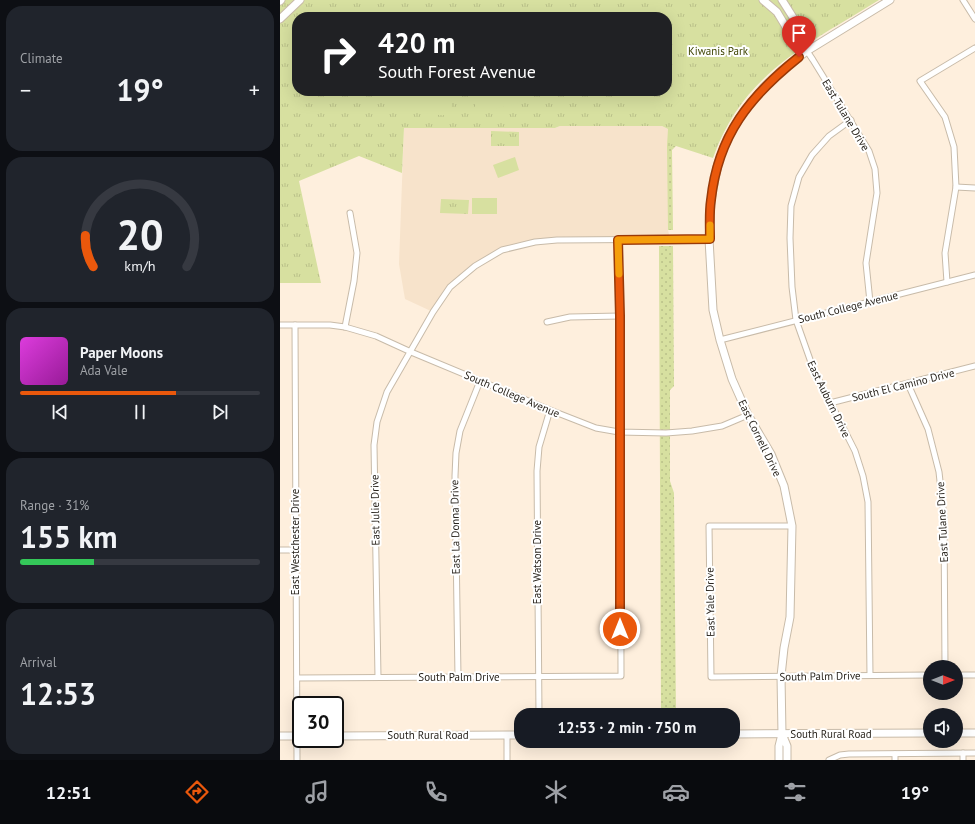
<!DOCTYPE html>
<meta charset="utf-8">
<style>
:root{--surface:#171b24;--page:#20242c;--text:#f1f3f6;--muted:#9ea1a6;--line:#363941;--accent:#ea580c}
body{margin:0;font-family:"PT Sans",sans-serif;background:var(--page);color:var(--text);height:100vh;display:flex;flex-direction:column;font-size:15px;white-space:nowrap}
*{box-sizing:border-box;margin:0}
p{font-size:13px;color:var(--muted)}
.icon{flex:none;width:22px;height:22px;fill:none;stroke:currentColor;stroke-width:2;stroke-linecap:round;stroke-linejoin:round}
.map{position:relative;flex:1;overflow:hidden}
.side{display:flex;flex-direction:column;gap:6px;padding:6px;background:#0d0f14;width:280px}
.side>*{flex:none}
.hud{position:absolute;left:12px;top:12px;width:380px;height:84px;border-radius:16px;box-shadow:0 4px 16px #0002;background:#202124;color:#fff;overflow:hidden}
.needle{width:26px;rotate:90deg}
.buttons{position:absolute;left:643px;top:660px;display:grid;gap:8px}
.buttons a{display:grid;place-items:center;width:40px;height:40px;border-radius:50%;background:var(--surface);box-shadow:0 4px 16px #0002;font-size:20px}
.speed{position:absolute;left:12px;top:696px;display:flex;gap:8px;font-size:20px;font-weight:700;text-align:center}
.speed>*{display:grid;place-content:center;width:52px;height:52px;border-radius:50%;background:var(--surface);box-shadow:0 4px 16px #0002;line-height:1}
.speed .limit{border:2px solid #111;border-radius:6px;background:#fff;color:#111}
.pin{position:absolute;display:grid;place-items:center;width:34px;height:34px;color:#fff;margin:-41px -17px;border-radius:50% 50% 50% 0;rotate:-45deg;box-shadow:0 0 4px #0007}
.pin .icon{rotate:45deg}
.me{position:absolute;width:44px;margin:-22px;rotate:0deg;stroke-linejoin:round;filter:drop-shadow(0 0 3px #0008)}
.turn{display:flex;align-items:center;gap:14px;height:84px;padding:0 20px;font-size:18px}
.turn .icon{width:52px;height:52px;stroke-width:2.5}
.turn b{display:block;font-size:28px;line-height:34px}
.big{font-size:30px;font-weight:800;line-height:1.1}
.side .widget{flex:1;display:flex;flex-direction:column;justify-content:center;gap:6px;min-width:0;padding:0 14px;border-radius:16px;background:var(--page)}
.side .dial{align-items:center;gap:0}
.dial svg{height:104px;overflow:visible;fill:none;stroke:var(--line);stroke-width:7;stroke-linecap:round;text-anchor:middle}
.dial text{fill:var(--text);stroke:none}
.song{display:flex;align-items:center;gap:12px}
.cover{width:48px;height:48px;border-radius:6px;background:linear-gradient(135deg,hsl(300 70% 55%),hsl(300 70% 35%))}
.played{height:4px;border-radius:2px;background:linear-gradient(90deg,var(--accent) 65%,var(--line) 65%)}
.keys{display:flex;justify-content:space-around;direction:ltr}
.heat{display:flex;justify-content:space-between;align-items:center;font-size:22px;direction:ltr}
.charge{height:6px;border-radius:3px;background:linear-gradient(90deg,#34c759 31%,var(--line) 0)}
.trip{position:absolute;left:234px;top:708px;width:226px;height:40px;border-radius:16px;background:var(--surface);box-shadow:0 4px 16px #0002;font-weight:800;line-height:40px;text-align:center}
.tabs{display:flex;height:64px;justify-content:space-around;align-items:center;background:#090b0e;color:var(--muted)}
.tabs .icon{width:28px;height:28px}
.tabs .active{color:var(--accent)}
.tabs b{font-size:18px;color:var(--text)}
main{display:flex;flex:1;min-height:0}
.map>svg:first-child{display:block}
</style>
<main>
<section class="side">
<div class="widget"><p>Climate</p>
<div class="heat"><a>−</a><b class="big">19°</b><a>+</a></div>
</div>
<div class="widget dial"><svg viewBox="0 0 100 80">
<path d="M14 69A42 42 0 1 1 86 69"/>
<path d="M14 69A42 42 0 0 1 8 45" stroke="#ea580c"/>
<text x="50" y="56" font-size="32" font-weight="700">20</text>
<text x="50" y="72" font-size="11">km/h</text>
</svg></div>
<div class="widget">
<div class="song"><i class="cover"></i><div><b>Paper Moons</b><p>Ada Vale</p></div></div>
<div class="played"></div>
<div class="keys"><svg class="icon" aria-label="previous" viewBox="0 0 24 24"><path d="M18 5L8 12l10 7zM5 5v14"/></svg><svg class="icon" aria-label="pause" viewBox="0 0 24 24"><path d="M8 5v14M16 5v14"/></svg><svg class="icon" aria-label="next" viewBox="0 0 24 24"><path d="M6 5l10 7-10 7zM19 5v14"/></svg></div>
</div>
<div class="widget"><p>Range · 31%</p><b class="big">155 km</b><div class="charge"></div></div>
<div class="widget"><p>Arrival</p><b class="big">12:53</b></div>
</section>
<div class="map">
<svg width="695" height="760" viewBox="0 0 695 760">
<defs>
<pattern id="grass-dots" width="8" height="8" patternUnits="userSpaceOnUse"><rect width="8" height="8" fill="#d7e0a0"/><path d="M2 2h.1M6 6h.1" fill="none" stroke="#b9c089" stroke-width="1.8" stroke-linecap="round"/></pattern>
<pattern id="park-tufts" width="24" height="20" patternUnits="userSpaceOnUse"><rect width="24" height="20" fill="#d7e0a0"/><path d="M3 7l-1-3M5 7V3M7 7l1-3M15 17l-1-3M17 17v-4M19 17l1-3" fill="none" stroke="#b9c089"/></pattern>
</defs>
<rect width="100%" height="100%" fill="#feefdd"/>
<path fill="#f7e3cb" d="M 280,126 L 382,126 L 388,129 L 388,230 L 390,239 L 255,242 L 215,254 L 170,287 L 153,312 L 125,299 L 119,264 L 124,128 L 275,128 Z"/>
<g fill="url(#grass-dots)">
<path d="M 387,146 L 396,146 L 392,150 L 393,230 L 388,230 Z"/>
<path d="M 379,246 L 393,246 L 394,386 L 390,390 L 390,481 L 394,493 L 396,715 L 381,715 Z"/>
</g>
<g fill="url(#park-tufts)" fill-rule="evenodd">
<path d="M 0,0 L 599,0 C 527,45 463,73 433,158 L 396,146 L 387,146 L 388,129 L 382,126 L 280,126 L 275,128 L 124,128 L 122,173 L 79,156 L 19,181 L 41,283 L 0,283 ZM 17,17 L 387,17 L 387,91 L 17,91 Z"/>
<path d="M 211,131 L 239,132 L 239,146 L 211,146 Z"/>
<path d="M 161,199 L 189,200 L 188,214 L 160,213 Z"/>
</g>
<g fill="#d7e0a0">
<path d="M 100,91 L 171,91 L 172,109 L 170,115 C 159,116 133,113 123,108 C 114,104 107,98 100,91 Z"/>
<path d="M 195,91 L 254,91 C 239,108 216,109 195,109 Z"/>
<rect x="350" y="96" width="20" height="13"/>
<path d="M 235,157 L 239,170 L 218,178 L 213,165 Z"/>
<rect x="192" y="198" width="25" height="16"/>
</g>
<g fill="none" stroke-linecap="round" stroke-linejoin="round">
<g stroke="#c8bba9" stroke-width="7">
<g id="minor">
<path d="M 683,0 L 695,19"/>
<path d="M 527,51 L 533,60 L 589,151 L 595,169 L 597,193 L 586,263 L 590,302"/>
<path d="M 571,120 L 549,136 L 532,155 L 519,177 L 511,206 L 510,238 L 512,287 L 516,320 L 533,368 L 575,451 L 583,476 L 588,502 L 590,675"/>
<path d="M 676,187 L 695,188"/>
<path d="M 667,282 L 665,253 L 676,187 L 674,147 L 665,117 L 640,81 L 695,48"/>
<path d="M 267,322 L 290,317 L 340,316"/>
<path d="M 0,325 L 50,325 L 65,327 L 96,336 L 131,352 L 270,410 L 316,428 L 339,432 L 386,433 L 412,431 L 442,426 L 468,415"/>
<path d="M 15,325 L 17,760"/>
<path d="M 65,327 L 74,281 L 77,253 L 70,213"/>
<path d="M 440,340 L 695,275"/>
<path d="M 628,384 L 648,429 L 659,472 L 664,518 L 665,667"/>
<path d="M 550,403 L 695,366"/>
<path d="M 512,526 L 429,526 L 431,677 L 650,675"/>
<path d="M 0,550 L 15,550"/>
<path d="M 676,675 L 695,675"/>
<path d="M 98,677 L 94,445 L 97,422 L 107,392 L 153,312 L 170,287 L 195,266 L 222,250 L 255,242 L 277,240 L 429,239"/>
<path d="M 178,677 L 175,476 L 176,453 L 180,431 L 200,381"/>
<path d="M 17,678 L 341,676 L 340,316 L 338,240"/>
<path d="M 259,715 L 257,471 L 259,447 L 270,410"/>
<path d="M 227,735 L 227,760"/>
<path d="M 683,753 L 683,760"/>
<path d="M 615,754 L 615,760"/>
<path d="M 549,760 L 560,755 L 569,754 L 695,753"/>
</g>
</g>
<g stroke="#c8bba9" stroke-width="9">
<g id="tertiary">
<path d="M 483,0 L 497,12 L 518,47 L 527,51"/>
<path d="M 502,0 L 528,41 L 527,51"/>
<path d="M 0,1 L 1,0"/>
<path d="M 0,19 L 20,0"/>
<path d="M 502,734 L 507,746 L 507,760"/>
<path d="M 499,760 L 499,746 L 502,734 L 501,676 L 504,648 L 510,617 L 512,526 L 504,486 L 491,454 L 468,415 L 452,379 L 440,340 L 433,310 L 429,239 L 431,200 L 438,163 L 447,139 L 454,127 L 464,111 L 483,88 L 502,70 L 527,51 L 610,0"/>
</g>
</g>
<g stroke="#c8bba9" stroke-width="9">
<g id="secondary">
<path d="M 676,733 L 695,733"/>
<path d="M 453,734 L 650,733"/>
<path d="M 0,736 L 21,736"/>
<path d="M 55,736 L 241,735"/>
</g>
</g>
<use href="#minor" stroke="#fff" stroke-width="5"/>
<use href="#tertiary" stroke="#fff" stroke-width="7"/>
<use href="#secondary" stroke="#fff" stroke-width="7"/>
</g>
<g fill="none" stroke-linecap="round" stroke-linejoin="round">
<g stroke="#983908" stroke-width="10">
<path id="route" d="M 340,629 L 340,316 L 338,240 L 430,239 C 430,226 429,213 431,200 C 438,135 470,96 519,57"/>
</g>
<use href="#route" stroke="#ea580c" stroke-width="7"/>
<path stroke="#f59e0b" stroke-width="7" d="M 339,274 L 338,240 L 430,239 L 430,225"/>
</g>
<g text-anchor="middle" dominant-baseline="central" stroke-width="4" stroke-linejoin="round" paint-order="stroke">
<g font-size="11" fill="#3e4402" stroke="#fff">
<text x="438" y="51">Kiwanis Park</text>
</g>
<g font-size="11" fill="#2a251e" stroke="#fff">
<text transform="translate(566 115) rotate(59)">East Tulane Drive</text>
<text transform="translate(568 307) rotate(-14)">South College Avenue</text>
<text transform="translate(623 385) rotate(-14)">South El Camino Drive</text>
<text transform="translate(232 394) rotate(23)">South College Avenue</text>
<text transform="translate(549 399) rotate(64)">East Auburn Drive</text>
<text transform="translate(480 438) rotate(64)">East Cornell Drive</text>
<text transform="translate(95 510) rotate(-91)">East Julie Drive</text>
<text transform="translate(662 522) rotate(-93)">East Tulane Drive</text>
<text transform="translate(175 527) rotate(-91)">East La Donna Drive</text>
<text transform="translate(15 542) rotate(-90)">East Westchester Drive</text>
<text transform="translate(257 562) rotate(-90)">East Watson Drive</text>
<text transform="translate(430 602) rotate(-91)">East Yale Drive</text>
<text transform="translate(540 676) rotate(-1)">South Palm Drive</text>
<text x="179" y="677">South Palm Drive</text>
<text x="551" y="734">South Rural Road</text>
<text x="148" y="735">South Rural Road</text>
</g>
</g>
</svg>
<div class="buttons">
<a><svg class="needle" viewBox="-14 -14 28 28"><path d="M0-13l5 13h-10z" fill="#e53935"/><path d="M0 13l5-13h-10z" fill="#9ea1a6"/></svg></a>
<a><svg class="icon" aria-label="sound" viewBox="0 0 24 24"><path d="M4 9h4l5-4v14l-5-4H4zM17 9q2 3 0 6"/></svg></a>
</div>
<div class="speed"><div class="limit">30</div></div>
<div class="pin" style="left:519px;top:57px;background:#d93025"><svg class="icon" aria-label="arrive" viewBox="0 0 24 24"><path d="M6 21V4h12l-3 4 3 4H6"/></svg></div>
<svg class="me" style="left:340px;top:629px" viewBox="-20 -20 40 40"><circle r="17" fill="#ea580c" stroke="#fff" stroke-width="3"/><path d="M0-11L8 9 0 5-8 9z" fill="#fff"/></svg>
<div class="trip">12:53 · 2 min · 750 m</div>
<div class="hud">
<div class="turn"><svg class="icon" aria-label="right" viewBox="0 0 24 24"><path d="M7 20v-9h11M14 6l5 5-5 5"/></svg><div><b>420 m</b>South Forest Avenue</div></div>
</div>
</div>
</main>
<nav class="tabs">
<b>12:51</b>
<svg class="icon active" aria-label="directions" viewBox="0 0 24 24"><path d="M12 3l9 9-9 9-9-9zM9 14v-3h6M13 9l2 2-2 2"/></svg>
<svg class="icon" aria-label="music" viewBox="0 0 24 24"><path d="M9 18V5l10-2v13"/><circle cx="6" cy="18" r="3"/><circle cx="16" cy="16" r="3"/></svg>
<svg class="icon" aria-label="phone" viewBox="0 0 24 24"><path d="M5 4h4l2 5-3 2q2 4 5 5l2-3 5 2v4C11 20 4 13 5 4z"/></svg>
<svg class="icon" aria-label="climate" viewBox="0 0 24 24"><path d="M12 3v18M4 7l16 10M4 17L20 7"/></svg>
<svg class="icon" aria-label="car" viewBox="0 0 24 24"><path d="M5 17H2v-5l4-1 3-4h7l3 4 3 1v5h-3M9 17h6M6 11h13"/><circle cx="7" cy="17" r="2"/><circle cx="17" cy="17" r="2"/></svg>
<svg class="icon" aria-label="filters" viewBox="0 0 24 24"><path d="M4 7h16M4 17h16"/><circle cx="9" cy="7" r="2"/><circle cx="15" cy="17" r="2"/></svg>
<b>19°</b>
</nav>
